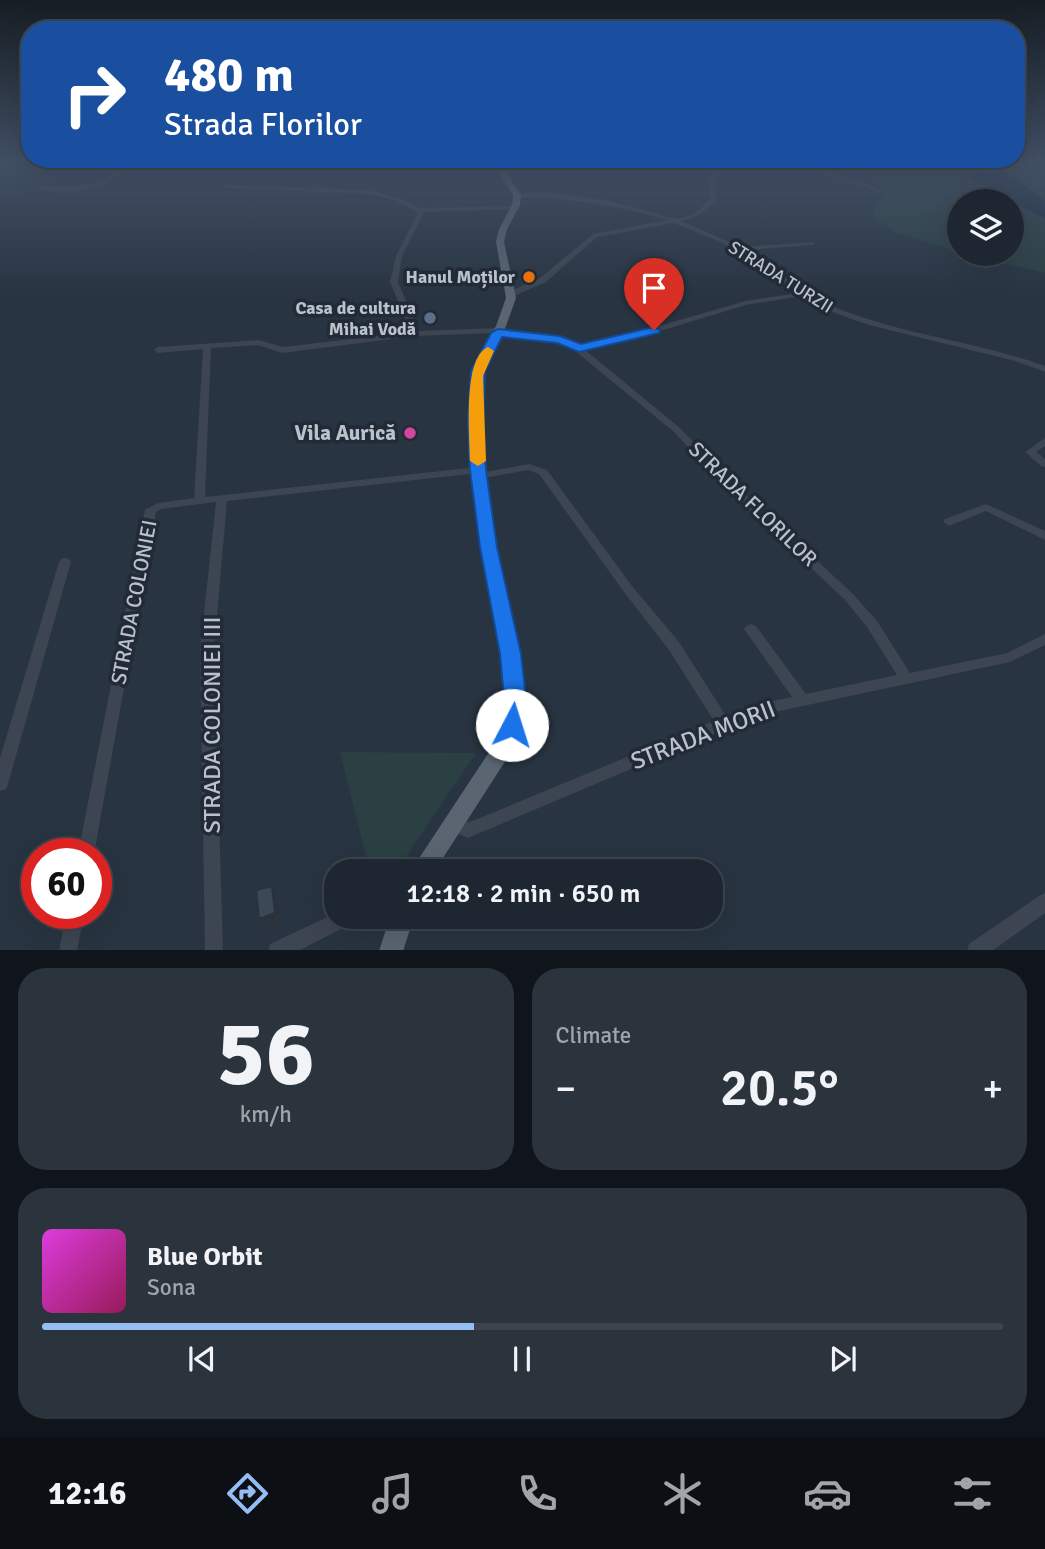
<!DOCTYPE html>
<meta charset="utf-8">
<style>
:root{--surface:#1e2731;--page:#2b333d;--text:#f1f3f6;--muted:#a1a5ab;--line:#3c444d;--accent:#95bdf4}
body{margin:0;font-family:Signika,sans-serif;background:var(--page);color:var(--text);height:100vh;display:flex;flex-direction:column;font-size:26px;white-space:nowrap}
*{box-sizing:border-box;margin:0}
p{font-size:23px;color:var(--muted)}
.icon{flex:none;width:38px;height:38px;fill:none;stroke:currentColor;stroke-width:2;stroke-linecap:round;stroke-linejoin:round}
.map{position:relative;height:950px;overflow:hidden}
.sheet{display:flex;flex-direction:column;gap:18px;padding:18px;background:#10151b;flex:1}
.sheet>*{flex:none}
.hud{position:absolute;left:21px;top:21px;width:1004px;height:147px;border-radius:28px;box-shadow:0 7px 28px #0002,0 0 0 2px var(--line);background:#1a4fa0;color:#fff;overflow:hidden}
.tools{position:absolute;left:947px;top:189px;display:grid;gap:14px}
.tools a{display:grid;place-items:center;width:77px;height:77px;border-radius:50%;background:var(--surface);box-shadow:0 7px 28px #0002,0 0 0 2px var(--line);font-size:35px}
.speed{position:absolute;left:21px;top:838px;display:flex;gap:14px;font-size:35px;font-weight:700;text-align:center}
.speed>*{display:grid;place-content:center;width:91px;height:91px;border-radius:50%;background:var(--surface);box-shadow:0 7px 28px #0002,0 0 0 2px var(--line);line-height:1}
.speed .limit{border:10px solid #d22;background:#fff;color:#111}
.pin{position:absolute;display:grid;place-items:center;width:60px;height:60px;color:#fff;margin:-72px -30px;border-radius:50% 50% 50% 0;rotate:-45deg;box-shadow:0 0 7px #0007}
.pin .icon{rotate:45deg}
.me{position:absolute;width:77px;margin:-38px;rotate:5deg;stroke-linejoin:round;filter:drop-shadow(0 0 5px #0008)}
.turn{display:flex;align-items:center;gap:24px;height:147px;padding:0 28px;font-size:32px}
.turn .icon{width:91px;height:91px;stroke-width:2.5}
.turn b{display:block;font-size:49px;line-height:60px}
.big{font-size:52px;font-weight:600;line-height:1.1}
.sheet .tile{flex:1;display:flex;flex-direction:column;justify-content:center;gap:10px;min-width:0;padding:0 24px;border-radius:28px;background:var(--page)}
.sheet .dial{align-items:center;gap:0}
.dial b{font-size:91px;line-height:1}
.song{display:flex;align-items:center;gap:21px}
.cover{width:84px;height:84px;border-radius:10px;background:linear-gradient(135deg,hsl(300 70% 55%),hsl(330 70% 35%))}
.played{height:7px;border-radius:4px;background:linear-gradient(90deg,var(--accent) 45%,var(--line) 45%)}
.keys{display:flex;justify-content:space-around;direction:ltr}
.heat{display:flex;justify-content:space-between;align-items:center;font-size:38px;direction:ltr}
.sheet .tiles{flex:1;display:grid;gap:18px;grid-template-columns:1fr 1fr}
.tile:last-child{grid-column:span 2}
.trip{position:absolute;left:324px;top:859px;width:399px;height:70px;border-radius:28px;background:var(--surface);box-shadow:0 7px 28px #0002,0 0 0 2px var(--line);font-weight:600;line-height:70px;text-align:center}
.tab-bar{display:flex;height:112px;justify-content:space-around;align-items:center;background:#0c1014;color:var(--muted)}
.tab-bar .icon{width:49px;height:49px}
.tab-bar .selected{color:var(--accent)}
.tab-bar b{font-size:32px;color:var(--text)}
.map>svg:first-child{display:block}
</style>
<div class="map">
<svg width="1045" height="951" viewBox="0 0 1045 951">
<rect width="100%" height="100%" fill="#283441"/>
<g fill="#2a4042">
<path d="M 849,163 L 972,163 L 971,177 L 1010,201 L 959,201 L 959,252 L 897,233 L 874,218 L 874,209 L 889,188 Z"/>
<path d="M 1011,163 L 1045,163 L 1045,202 L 1017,177 L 1001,173 Z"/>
<path d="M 1012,202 L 1045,218 L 1045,273 L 965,254 L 1012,254 Z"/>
<path d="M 340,752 L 476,753 L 397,870 L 370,872 Z"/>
</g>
<path fill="#1b2b3f" d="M 972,163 L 1011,163 L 1001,173 L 1017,177 L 1045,202 L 1045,218 L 976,182 L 968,171 Z"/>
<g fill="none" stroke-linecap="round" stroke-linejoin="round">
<g fill="#3c4551" fill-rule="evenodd">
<path d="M 123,163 L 128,163 C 123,169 119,175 112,180 C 94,191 57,195 38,188 L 41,186 C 71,188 102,189 123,163 Z"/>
<path d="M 316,163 L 321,163 L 317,168 L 313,168 Z"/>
<path d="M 723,163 L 729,163 C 713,179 715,180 716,200 C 705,211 697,218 682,221 L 740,247 L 814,242 L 815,243 L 812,245 L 747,250 C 777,267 800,293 832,306 C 901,335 976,341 1045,366 L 1045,372 L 1015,361 L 869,325 L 824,309 L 802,296 L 746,305 L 657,332 L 584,349 L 680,428 L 733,483 L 853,594 L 877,621 L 910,673 L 1007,653 L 1045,634 L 1045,645 L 1010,662 L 756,716 L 468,838 L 445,828 L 443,823 L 445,818 L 451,816 L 468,822 L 475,820 L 714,721 L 669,650 L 624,592 L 539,474 L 528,470 L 479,479 L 474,476 L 478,473 L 227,501 L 214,650 L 223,951 L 205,951 L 200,650 L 216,502 L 161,509 L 156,512 L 94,854 L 78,854 L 145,510 L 158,503 L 194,498 L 203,349 L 158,353 L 154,350 L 158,347 L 259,340 L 283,347 L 411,332 L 390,282 L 396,256 L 417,215 L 416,211 L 394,200 L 369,194 L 227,188 L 224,186 L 225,185 L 369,190 L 398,198 L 420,208 L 517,206 L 517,208 L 515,209 L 422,212 L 423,215 L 402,256 L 398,282 L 419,331 L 499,328 L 502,328 L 502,331 L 560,337 L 579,345 L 652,328 L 745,301 L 797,293 L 750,257 L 723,243 L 674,223 L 597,237 L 546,282 L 514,296 L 508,296 L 508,292 L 540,278 L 593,234 L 667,220 C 618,205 569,198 517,197 L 514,195 L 515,194 C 555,190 599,198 638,208 C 650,211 662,217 674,218 C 689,220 701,208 711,199 C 706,182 711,174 723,163 ZM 493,333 L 497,335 L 558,341 L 569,346 L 674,432 L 725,487 L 845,600 L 867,627 L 897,675 L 806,694 L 756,626 L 751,624 L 746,626 L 744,629 L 792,697 L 754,705 L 726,716 L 679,642 L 632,586 L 547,470 L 529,464 L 479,473 L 483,470 L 478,467 L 205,497 L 211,348 L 258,345 L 282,353 L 416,336 Z"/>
<path d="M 774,163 L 786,163 L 817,167 L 884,191 L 879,192 L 814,170 Z"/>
<path d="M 915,163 L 921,163 L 928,167 L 923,168 Z"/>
<path d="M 1045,438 L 1045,446 L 1036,452 L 1045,459 L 1045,467 L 1041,466 L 1025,452 Z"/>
<path d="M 986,504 L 1045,531 L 1045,540 L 986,511 L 949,526 L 943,522 L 945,519 Z"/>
<path d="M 65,558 L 69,559 L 71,562 L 8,784 L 6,789 L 0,791 L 0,758 L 59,562 L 61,559 Z"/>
<path d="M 1045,893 L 1045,913 L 992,951 L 967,951 L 969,944 L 1039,896 Z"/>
<path d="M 336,913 L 336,917 L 356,917 L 353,923 L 298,951 L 268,951 L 270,944 Z"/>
<path d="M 66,914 L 84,914 L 77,951 L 59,951 Z"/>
</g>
<g fill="#5a6571" fill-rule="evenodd">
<path d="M 493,163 L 500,163 L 521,195 L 520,205 L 507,229 L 504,242 L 516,298 L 506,326 L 484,371 L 482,429 L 494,533 L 519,654 L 524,713 L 513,749 L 434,872 L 410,872 L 497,740 L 504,713 L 501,654 L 478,533 L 470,429 L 472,371 L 496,326 L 506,298 L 496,242 L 499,229 L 512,205 L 513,195 Z"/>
<path d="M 390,917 L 414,917 L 403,951 L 379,951 Z"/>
</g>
</g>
<path fill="#29323d" d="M 272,886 L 277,901 L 281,929 L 264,934 L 259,919 Z"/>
<path fill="#3a4857" stroke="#29323d" stroke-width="2" d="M 272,886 L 275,913 L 259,919 L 256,890 Z"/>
<linearGradient id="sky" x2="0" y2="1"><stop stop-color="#161d24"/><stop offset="0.55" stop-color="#425065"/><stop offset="1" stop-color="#425065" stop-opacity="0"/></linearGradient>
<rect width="1045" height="296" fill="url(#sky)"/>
<path fill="#1a73e8" stroke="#114b97" stroke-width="2" d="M 654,327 L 660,330 L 659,333 L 579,352 L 557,343 L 502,337 L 485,371 L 483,423 L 486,470 L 497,547 L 521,654 L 526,698 L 520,731 L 512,734 L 504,731 L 501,725 L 504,698 L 500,654 L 480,547 L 470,470 L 468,423 L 471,371 L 491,333 L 498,329 L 560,336 L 581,344 Z"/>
<path fill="#f59e0b" d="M 488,347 L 494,351 L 483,376 L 486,461 L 478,466 L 470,461 C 470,437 462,358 488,347 Z"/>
<circle fill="#e8710a" stroke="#212a36" stroke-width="2.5" cx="529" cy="277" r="7"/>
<circle fill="#5c6f8a" stroke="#212a36" stroke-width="2.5" cx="430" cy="318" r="7"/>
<circle fill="#d1479c" stroke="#212a36" stroke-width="2.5" cx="410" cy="433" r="7"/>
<g text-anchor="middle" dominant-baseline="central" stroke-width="7" stroke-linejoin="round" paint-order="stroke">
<g font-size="18" font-weight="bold" fill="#b9c1cb" stroke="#212a36" text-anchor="end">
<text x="515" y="277">Hanul Moților</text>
<text x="416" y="308">Casa de cultura<tspan x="416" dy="21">Mihai Vodă</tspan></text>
</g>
<g font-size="18" fill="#b9c1cb" stroke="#212a36">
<text transform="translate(781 277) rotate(32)">STRADA TURZII</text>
</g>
<g font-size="21" font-weight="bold" fill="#b9c1cb" stroke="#212a36" text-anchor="end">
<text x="396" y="433">Vila Aurică</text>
</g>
<g font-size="21" fill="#b9c1cb" stroke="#212a36">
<text transform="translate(753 504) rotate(44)">STRADA FLORILOR</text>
<text transform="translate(134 602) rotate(-79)">STRADA COLONIEI</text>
</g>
<g font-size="24" fill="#b9c1cb" stroke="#212a36">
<text transform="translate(212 725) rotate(-90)">STRADA COLONIEI III</text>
<text transform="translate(703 735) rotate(-21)">STRADA MORII</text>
</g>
</g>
</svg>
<div class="tools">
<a><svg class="icon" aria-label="layers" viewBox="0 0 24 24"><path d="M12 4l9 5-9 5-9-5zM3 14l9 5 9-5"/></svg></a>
</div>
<div class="speed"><div class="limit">60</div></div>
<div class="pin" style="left:654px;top:330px;background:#d93025"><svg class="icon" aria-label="arrive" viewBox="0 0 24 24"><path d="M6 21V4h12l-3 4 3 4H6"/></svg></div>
<svg class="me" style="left:512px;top:725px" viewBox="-20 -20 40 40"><circle r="19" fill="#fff"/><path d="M0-13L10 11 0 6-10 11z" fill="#1a73e8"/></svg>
<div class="trip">12:18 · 2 min · 650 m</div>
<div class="hud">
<div class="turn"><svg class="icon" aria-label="right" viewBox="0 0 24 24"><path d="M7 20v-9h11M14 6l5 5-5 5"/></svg><div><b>480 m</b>Strada Florilor</div></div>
</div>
</div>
<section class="sheet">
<div class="tiles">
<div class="tile dial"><b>56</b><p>km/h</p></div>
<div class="tile"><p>Climate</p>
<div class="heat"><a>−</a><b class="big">20.5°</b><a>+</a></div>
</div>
<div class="tile">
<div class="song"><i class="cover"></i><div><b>Blue Orbit</b><p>Sona</p></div></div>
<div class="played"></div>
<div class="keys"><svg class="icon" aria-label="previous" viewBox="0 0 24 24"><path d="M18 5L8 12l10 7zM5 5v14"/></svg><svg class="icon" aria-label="pause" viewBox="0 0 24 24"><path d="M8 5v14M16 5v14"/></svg><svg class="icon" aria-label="next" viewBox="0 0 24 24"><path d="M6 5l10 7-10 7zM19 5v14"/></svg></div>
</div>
</div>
</section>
<nav class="tab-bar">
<b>12:16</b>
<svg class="icon selected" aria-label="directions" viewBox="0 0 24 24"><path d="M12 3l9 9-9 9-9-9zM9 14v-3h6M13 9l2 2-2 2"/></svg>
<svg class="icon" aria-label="music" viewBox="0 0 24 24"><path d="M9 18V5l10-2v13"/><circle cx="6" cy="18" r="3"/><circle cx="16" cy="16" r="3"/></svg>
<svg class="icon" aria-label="phone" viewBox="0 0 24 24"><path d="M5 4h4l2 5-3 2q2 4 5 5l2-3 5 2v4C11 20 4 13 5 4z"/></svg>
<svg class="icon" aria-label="climate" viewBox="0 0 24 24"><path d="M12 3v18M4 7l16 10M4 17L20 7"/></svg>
<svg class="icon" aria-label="car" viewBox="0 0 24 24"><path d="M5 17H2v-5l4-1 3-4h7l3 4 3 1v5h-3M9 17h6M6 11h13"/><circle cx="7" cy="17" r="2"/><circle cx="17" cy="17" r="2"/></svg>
<svg class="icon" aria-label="filters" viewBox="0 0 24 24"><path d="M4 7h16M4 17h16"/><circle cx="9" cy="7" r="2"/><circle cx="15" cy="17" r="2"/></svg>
</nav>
